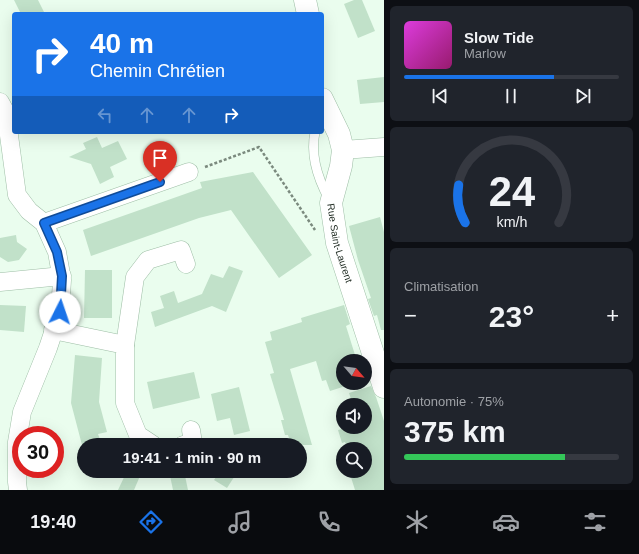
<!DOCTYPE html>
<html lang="fr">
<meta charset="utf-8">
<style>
:root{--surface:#171b24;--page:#20242c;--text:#f1f3f6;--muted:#9ea1a6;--line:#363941;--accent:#1a73e8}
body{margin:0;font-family:Arial,sans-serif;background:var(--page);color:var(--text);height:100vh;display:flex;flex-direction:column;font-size:15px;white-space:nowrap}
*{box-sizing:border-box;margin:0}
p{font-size:13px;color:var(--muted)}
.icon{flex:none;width:22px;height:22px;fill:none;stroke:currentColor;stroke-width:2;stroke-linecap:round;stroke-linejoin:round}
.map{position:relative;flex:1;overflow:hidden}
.panel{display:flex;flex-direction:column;gap:6px;padding:6px;background:#0d0f14;width:255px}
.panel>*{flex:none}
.top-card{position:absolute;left:12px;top:12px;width:312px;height:122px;border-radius:4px;box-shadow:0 4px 16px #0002;background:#1a73e8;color:#fff;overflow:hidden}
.needle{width:26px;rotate:118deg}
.tools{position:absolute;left:336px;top:354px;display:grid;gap:8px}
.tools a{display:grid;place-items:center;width:36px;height:36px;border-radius:50%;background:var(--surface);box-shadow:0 4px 16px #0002;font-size:20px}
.speed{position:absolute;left:12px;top:426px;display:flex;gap:8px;font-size:20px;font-weight:700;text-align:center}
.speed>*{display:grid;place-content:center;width:52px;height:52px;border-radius:50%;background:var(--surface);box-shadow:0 4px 16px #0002;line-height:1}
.speed .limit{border:6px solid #d22;background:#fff;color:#111}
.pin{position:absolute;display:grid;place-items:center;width:34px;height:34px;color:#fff;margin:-41px -17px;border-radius:50% 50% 50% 0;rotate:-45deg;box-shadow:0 0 4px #0007}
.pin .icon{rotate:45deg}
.me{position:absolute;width:44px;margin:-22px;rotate:4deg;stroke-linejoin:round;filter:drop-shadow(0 0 3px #0008)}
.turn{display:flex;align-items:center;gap:14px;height:84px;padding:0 12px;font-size:18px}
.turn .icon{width:52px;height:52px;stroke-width:2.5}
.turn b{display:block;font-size:28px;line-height:34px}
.lanes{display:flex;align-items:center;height:38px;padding:0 12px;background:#0003;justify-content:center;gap:20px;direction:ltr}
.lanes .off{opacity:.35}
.big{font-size:30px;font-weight:700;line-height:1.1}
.panel .card{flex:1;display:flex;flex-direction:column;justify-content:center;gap:6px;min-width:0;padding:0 14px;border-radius:6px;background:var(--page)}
.panel .dial{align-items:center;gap:0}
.dial svg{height:104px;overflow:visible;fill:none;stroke:var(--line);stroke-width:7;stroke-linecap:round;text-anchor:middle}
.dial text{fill:var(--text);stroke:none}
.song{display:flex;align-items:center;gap:12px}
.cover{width:48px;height:48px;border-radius:6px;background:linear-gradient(135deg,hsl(300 70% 55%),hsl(320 70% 35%))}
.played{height:4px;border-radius:2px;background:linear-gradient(90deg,var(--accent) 70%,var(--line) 70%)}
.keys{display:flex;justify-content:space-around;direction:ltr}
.heat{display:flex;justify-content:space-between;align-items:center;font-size:22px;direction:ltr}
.charge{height:6px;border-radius:3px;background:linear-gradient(90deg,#34c759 75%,var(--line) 0)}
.trip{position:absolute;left:77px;top:438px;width:230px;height:40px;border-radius:20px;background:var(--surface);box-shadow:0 4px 16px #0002;font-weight:700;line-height:40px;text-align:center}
.tabs{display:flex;height:64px;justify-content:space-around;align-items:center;background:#090b0e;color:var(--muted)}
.tabs .icon{width:28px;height:28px}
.tabs .selected{color:var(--accent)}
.tabs b{font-size:18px;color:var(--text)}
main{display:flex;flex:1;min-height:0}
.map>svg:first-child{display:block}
</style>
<main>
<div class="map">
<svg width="384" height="490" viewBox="0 0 384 490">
<rect width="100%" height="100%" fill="#eafdee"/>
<g fill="#c1e1c9">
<path d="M 14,0 L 38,0 L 45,14 L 21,14 Z"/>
<path d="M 354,0 L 362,0 L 375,31 L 358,38 L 344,4 Z"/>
<path d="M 384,77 L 384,102 L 360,104 L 357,80 Z"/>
<path d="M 97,137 L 102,148 L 118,141 L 127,159 L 110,167 L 114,177 L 100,184 L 91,164 L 69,157 L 86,149 L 83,143 Z"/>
<path d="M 253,172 L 312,255 L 279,278 L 231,210 L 199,218 L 91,256 L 83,230 L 202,188 L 200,182 Z"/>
<path d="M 380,217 L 384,232 L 384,330 L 381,330 L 377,315 L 374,316 L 368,299 L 371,298 L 358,260 L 349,226 Z"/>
<path d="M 16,235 L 17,242 L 27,249 L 19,260 L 8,262 L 0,257 L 0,238 Z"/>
<path d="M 229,266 L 243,271 L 226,312 L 212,306 L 155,327 L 151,312 L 164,308 L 160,296 L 174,291 L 178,303 L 202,294 L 211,274 L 223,278 Z"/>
<path d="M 85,270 L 112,270 L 112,318 L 84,318 Z"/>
<path d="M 0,305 L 26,306 L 24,332 L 0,330 Z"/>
<path d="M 344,305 L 350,324 L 346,326 L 355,355 L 352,356 L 354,361 L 343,361 L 343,383 L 355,383 L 330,391 L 326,380 L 322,381 L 316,361 L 290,369 L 312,445 L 291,445 L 288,435 L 285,435 L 281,420 L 284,420 L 270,374 L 274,373 L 265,342 L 272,340 L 270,332 L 302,322 L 301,318 Z"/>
<path d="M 75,355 L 102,358 L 99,402 L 107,432 L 98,434 L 102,445 L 82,445 L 71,403 Z"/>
<path d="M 194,372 L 200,398 L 153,409 L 147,382 Z"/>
<path d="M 371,386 L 376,397 L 384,421 L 384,490 L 355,490 L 349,471 L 365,471 L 365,449 L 347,449 L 345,442 L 342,443 L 338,430 L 349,427 L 365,427 L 365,405 L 353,405 L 349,393 Z"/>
<path d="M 239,387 L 250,431 L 234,435 L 230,418 L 217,421 L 211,394 Z"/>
<path d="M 127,471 L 140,476 L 134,490 L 118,490 Z"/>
<path d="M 169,471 L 184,471 L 188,490 L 173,490 Z"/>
<path d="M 220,471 L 238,471 L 227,488 L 214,480 Z"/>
</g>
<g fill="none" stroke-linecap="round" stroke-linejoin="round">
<g stroke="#9ebea6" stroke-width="10">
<path id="service" d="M 315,132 C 310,156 318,179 329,199"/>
</g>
<g stroke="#9ebea6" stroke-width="19">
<g id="minor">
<path d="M 0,102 L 6,113 L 17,195 L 29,211 L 44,223 L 57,252 L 62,280 L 60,312 L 48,348 L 22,412 L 17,442 L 17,482 L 18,490"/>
<path d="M 343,150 L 384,147"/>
<path d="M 44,223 L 189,172"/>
<path d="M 0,282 L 62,276"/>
<path d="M 53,330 L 125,345 L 125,403 L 138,435 L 153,445"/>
<path d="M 125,345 L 135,277 L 148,260 L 181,250 L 186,264"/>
<path d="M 183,445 L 193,443 L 191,430"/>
</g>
</g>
<g stroke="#9ebea6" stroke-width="23">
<g id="secondary">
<path d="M 305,0 L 308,14"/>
<path id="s1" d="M 322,99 L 339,134 L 343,150 L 341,166 L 331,203 L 337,243 L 384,387"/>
</g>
</g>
<path stroke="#7b8a7e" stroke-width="2.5" stroke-dasharray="3 2" stroke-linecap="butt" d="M 205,167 L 259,147 L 315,230"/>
<use href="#service" stroke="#fff" stroke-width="9"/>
<use href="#minor" stroke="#fff" stroke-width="18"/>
<use href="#secondary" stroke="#fff" stroke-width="22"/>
</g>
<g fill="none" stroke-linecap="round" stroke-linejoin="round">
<g stroke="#114b97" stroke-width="10">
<path id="route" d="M 60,312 L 62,276 L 57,252 L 44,223 L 160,182"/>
</g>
<use href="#route" stroke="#1a73e8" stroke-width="7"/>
</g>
<g text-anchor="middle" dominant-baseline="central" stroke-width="4" stroke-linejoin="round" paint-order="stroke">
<g font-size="10" fill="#1c281f" stroke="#eafdee">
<text stroke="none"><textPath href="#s1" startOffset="151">Rue Saint-Laurent</textPath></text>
</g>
</g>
</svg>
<div class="tools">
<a><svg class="needle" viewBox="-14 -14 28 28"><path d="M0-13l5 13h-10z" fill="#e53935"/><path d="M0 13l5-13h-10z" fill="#9ea1a6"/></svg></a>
<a><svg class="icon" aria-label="sound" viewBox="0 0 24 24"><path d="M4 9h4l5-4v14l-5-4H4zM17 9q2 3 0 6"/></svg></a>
<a><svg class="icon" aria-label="search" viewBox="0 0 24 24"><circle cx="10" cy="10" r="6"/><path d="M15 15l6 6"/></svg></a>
</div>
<div class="speed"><div class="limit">30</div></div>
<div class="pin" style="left:160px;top:182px;background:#d93025"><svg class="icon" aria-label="arrive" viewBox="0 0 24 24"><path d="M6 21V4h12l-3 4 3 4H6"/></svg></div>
<svg class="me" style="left:60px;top:312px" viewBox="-20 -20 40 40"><circle r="19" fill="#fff"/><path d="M0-13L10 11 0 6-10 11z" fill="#1a73e8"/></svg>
<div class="trip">19:41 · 1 min · 90 m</div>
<div class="top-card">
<div class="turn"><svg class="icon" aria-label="right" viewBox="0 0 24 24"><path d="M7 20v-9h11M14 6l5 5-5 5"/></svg><div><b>40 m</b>Chemin Chrétien</div></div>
<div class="lanes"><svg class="icon off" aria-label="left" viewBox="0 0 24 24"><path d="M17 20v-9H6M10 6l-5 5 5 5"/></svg><svg class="icon off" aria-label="ahead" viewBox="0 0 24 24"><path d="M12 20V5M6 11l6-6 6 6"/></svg><svg class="icon off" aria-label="ahead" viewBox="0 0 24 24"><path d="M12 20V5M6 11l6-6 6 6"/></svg><svg class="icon" aria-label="right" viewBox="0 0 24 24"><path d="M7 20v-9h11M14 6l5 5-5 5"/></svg></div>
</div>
</div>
<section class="panel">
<div class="card">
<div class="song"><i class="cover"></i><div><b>Slow Tide</b><p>Marlow</p></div></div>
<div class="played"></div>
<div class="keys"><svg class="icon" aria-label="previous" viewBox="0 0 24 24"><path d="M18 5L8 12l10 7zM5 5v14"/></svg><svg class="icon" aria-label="pause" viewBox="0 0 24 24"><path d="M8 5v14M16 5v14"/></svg><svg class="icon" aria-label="next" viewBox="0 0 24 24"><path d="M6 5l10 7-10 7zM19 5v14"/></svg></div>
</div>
<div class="card dial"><svg viewBox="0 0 100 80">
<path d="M14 69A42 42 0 1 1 86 69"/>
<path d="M14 69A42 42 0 0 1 9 40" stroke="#1a73e8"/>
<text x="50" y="56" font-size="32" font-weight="700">24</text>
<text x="50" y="72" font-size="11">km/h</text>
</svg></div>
<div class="card"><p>Climatisation</p>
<div class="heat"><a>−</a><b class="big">23°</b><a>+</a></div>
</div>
<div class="card"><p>Autonomie · 75%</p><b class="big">375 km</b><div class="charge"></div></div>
</section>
</main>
<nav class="tabs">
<b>19:40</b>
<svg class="icon selected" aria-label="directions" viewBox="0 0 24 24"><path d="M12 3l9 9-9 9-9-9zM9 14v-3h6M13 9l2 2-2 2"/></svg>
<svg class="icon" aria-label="music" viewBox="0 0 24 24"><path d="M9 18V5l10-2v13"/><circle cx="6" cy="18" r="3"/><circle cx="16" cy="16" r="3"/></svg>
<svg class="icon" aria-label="phone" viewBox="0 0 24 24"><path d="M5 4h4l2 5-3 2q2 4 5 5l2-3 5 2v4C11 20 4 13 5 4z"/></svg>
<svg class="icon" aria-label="climate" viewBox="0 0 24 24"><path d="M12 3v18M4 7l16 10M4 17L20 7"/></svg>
<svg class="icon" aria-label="car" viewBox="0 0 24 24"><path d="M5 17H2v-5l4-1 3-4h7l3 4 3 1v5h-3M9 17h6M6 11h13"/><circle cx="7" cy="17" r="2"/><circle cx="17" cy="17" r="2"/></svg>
<svg class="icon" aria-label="filters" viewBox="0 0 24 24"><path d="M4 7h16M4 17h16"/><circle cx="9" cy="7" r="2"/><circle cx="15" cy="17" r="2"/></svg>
</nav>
